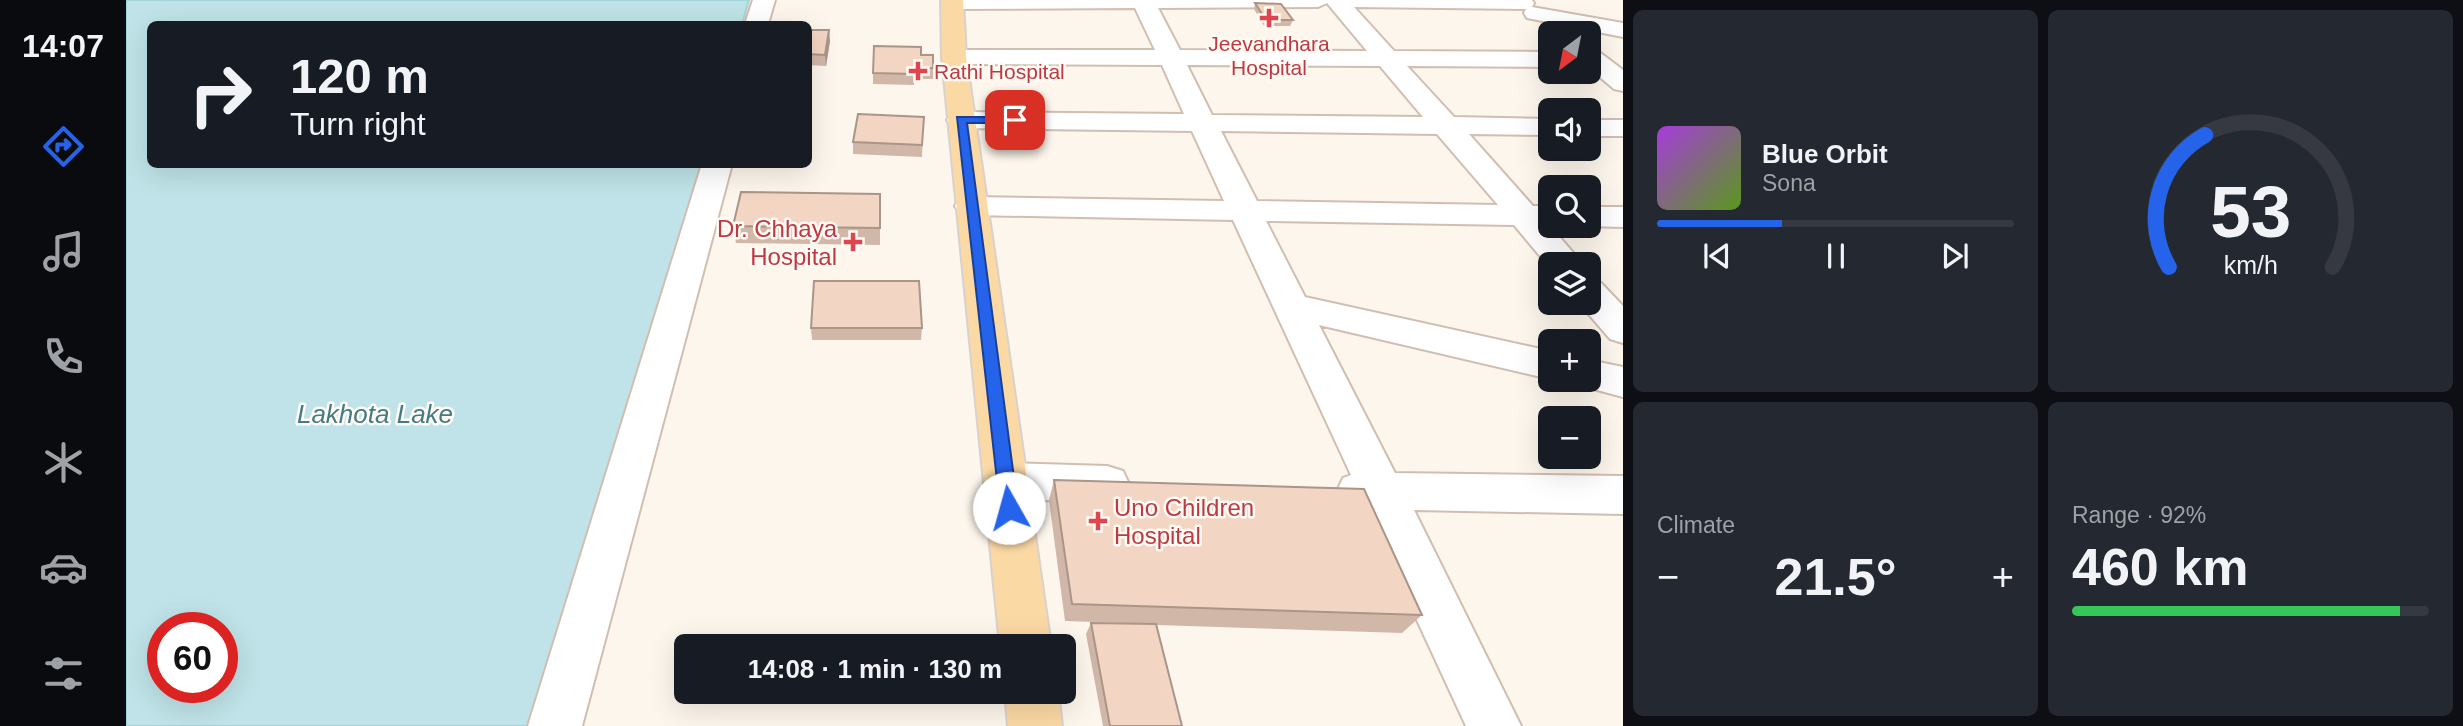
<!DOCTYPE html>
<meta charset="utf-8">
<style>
:root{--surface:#171b24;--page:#242831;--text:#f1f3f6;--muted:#9ea1a6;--line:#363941;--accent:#2563eb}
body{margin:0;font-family:Helvetica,sans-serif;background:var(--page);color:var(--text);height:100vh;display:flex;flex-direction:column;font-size:26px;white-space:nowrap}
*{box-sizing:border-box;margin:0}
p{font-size:23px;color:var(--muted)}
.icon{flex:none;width:38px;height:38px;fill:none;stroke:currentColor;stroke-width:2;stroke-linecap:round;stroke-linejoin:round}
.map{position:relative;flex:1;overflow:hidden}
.drawer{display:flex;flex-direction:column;gap:10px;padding:10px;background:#0d0f14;width:840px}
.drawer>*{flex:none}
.guide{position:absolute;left:21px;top:21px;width:665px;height:147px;border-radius:10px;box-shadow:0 7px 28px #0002;background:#171b24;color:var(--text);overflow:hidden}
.needle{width:46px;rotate:212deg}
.fabs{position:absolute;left:1412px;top:21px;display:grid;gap:14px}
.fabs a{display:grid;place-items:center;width:63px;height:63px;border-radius:10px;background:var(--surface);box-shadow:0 7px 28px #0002;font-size:35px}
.speed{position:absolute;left:21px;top:612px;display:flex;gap:14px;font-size:35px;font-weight:700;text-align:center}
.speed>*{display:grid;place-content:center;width:91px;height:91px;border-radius:50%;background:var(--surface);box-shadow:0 7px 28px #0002;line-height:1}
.speed .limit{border:10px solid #d22;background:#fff;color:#111}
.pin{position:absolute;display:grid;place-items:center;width:60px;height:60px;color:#fff;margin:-30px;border-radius:14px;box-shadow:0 4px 10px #0006}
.me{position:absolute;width:77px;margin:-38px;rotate:353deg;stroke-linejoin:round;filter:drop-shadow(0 0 5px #0008)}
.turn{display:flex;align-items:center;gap:24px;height:147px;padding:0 28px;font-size:32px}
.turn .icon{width:91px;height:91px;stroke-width:2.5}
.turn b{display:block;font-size:49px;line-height:60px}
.big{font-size:52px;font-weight:600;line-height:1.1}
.drawer .widget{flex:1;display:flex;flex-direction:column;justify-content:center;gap:10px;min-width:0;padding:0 24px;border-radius:10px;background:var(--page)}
.drawer .dial{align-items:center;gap:0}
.dial svg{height:182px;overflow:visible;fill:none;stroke:var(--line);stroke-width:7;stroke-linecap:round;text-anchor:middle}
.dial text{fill:var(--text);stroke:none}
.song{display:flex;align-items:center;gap:21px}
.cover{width:84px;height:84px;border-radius:10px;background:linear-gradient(135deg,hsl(280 70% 55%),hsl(90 70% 35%))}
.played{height:7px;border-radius:4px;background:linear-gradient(90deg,var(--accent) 35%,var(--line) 35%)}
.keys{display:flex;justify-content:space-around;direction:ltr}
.heat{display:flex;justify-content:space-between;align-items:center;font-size:38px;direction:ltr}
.charge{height:10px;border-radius:5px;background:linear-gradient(90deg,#34c759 92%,var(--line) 0)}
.drawer .tiles{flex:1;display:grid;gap:10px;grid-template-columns:repeat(2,1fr)}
.trip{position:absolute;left:548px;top:634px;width:402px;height:70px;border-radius:10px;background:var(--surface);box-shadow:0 7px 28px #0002;font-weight:600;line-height:70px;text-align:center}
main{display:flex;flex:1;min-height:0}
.dock{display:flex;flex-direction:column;width:126px;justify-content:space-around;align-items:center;background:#090b0e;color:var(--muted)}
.dock .icon{width:49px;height:49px}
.dock .on{color:var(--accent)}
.dock b{font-size:32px;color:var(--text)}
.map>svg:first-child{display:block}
</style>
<main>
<nav class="dock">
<b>14:07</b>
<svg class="icon on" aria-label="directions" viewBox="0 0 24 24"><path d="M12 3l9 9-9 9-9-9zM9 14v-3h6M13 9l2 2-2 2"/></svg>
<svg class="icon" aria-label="music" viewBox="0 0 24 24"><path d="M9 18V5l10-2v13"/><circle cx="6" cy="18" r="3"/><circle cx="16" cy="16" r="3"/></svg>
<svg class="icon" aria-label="phone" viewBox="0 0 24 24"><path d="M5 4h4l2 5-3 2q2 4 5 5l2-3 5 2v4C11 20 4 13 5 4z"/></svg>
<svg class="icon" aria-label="climate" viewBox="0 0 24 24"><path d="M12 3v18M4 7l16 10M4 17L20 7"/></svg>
<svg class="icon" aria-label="car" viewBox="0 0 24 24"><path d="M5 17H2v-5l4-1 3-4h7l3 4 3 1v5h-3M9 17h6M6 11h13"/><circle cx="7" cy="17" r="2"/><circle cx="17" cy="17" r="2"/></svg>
<svg class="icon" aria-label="filters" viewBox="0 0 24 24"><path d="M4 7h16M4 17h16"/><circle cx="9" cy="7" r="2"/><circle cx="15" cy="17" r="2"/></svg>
</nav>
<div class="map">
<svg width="1497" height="726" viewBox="0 0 1497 726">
<rect width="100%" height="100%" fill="#fdf6ec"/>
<path fill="#bfe3e8" stroke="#a5d3da" stroke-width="2" fill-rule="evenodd" d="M 0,0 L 623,0 L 616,24 L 24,24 L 24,164 L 577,165 L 419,726 L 0,726 ZM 37,628 L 96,628 L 96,688 L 37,688 Z"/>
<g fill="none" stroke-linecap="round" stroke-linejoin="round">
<g stroke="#d1beb0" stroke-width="4">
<g id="minor">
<path d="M 627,0 L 649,0 L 642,24 L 619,24 Z"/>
<path d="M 816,0 L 1406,0 L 1408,3 L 1406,7 L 1497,23 L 1497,37 L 1401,18 L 1398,13 L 1400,9 L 1228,7 L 1268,51 L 1424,52 L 1424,67 L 1281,66 L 1328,117 L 1424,119 L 1424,135 L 1343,134 L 1407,206 L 1424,206 L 1424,226 L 1457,264 L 1424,264 L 1424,268 L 1388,225 L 1140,221 L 1179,297 L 1424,351 L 1424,379 L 1193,325 L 1269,473 L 1497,476 L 1497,514 L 1288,510 L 1395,726 L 1340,726 L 1240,510 L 1217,504 L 1211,491 L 1217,478 L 1225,475 L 1107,220 L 845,215 L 834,213 L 829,206 L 834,199 L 845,197 L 1098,201 L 1066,131 L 835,128 L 825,126 L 821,120 L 825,114 L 835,112 L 1058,114 L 1036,65 L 828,64 L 819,62 L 816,57 L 819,52 L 828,50 L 1029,50 L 1009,8 L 826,9 L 818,7 ZM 1201,3 L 1241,51 L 1054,50 L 1032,8 L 1192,7 ZM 1061,65 L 1254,66 L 1297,117 L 1086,115 ZM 1095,131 L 1311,134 L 1372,205 L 1131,201 Z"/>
<path d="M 1463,49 L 1472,51 L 1497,70 L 1497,91 L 1488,89 L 1463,68 Z"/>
<rect x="1463" y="120" width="34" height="16"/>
<path d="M 576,164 L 606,164 L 456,726 L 402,726 Z"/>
<path d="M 1463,207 L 1497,207 L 1497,227 L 1459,226 L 1463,226 Z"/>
<path d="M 1463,279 L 1475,283 L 1497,306 L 1497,343 L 1484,339 L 1453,303 L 1463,303 Z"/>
<path d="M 1463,360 L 1497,367 L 1497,397 L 1449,384 L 1447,380 L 1463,380 Z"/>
<path d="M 880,463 L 981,466 L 997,471 L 1003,484 L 997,497 L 981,502 L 880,499 L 865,494 L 858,481 L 865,468 Z"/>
</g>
</g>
<g stroke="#dad1cd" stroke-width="4">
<g id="major">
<path d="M 815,0 L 837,0 L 840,57 L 925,646 L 874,646 L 816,57 Z"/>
<path d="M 879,691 L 932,691 L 936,726 L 882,726 Z"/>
</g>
</g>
<use href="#minor" fill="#fff" fill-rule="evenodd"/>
<use href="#major" fill="#fbd9a5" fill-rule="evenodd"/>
</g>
<g fill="#d1b7a8">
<path d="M 1129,3 L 1167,20 L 1164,26 L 1138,26 L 1128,9 Z"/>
<path d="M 682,30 L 704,41 L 700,66 L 682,65 Z"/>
<path d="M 795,55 L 807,68 L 807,79 L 788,79 L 788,85 L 747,84 L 747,73 Z"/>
<path d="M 798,117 L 796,157 L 727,154 L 727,142 Z"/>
<path d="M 754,194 L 754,245 L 610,243 L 607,226 Z"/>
<path d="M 685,328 L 796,328 L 795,340 L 686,340 Z"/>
<path d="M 928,480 L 1296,615 L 1276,633 L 1031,625 L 1056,726 L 977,726 L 960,634 L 965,623 L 998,623 L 939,621 L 923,500 Z"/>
</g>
<path fill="#aa9588" d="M 703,30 L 704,41 L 700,66 L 699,55 Z"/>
<g fill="#f3d5c3" stroke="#aa9588" stroke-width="2">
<path d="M 1129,3 L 1155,4 L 1167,20 L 1140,20 Z"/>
<path d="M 682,30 L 703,30 L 699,55 L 682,54 Z"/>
<path d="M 748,46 L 795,47 L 795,55 L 807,55 L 807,68 L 788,68 L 789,74 L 747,73 Z"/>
<path d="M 732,114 L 798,117 L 796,145 L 727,142 Z"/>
<path d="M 615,192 L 754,194 L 754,228 L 607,226 Z"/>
<path d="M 688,281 L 793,281 L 796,328 L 685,328 Z"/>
<path d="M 928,480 L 1238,489 L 1296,615 L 946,604 Z"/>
<path d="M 965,623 L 1030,624 L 1056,726 L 984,726 Z"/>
</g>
<path fill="#2563eb" stroke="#184099" stroke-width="2" d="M 831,117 L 889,117 L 894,120 L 889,123 L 841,123 L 892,508 L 890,514 L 883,516 L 876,514 L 874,508 Z"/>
<g fill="#e0444e" stroke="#fffaf3" stroke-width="2.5">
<path d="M1139.5 7.5h7v7h7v7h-7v7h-7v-7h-7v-7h7z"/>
<path d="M788.5 60.5h7v7h7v7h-7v7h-7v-7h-7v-7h7z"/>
<path d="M723.5 231.5h7v7h7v7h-7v7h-7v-7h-7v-7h7z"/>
<path d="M968.5 510.5h7v7h7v7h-7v7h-7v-7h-7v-7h7z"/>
</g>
<g text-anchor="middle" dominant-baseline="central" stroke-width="5" stroke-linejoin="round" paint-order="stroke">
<g font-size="21" fill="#be3a42" stroke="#fffaf3">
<text x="1143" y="43">Jeevandhara<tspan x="1143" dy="24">Hospital</tspan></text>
<text x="808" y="71" text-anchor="start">Rathi Hospital</text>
</g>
<g font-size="24" fill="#be3a42" stroke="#fffaf3" text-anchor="end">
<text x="711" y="228">Dr. Chhaya<tspan x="711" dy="28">Hospital</tspan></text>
<text x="988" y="507" text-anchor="start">Uno Children<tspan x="988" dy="28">Hospital</tspan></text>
</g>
<g font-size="26" font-style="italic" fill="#437c86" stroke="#fffaf3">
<text x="249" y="414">Lakhota Lake</text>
</g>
</g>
</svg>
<div class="fabs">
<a><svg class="needle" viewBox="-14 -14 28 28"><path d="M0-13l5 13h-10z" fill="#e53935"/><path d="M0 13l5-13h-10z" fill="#9ea1a6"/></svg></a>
<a><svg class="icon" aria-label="sound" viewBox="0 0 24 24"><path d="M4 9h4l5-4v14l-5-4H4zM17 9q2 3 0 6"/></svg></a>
<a><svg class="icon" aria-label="search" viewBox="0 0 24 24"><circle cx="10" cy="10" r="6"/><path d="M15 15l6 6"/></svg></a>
<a><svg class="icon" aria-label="layers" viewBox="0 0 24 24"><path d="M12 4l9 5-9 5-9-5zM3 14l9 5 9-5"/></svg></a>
<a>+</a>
<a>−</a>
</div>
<div class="speed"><div class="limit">60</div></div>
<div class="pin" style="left:889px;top:120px;background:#d93025"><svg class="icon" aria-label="arrive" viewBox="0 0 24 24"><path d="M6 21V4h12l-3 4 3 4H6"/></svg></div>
<svg class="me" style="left:883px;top:508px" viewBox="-20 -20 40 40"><circle r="19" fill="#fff"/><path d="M0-13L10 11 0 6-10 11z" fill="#2563eb"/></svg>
<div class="trip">14:08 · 1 min · 130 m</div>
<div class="guide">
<div class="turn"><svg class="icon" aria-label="right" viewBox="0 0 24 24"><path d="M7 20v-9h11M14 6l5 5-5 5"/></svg><div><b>120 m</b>Turn right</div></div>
</div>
</div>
<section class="drawer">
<div class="tiles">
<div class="widget">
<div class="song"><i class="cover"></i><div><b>Blue Orbit</b><p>Sona</p></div></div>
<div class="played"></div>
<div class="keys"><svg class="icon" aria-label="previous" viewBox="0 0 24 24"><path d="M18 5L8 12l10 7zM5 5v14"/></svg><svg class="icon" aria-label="pause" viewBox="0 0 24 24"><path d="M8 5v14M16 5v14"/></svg><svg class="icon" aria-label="next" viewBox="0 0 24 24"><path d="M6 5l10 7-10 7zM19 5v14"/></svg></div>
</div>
<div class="widget dial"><svg viewBox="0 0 100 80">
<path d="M14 69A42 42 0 1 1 86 69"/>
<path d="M14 69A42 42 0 0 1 30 11" stroke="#2563eb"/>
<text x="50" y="56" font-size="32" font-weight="700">53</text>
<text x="50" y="72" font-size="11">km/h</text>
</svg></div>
<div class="widget"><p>Climate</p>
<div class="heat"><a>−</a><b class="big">21.5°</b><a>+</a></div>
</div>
<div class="widget"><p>Range · 92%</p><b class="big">460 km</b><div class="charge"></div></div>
</div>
</section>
</main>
